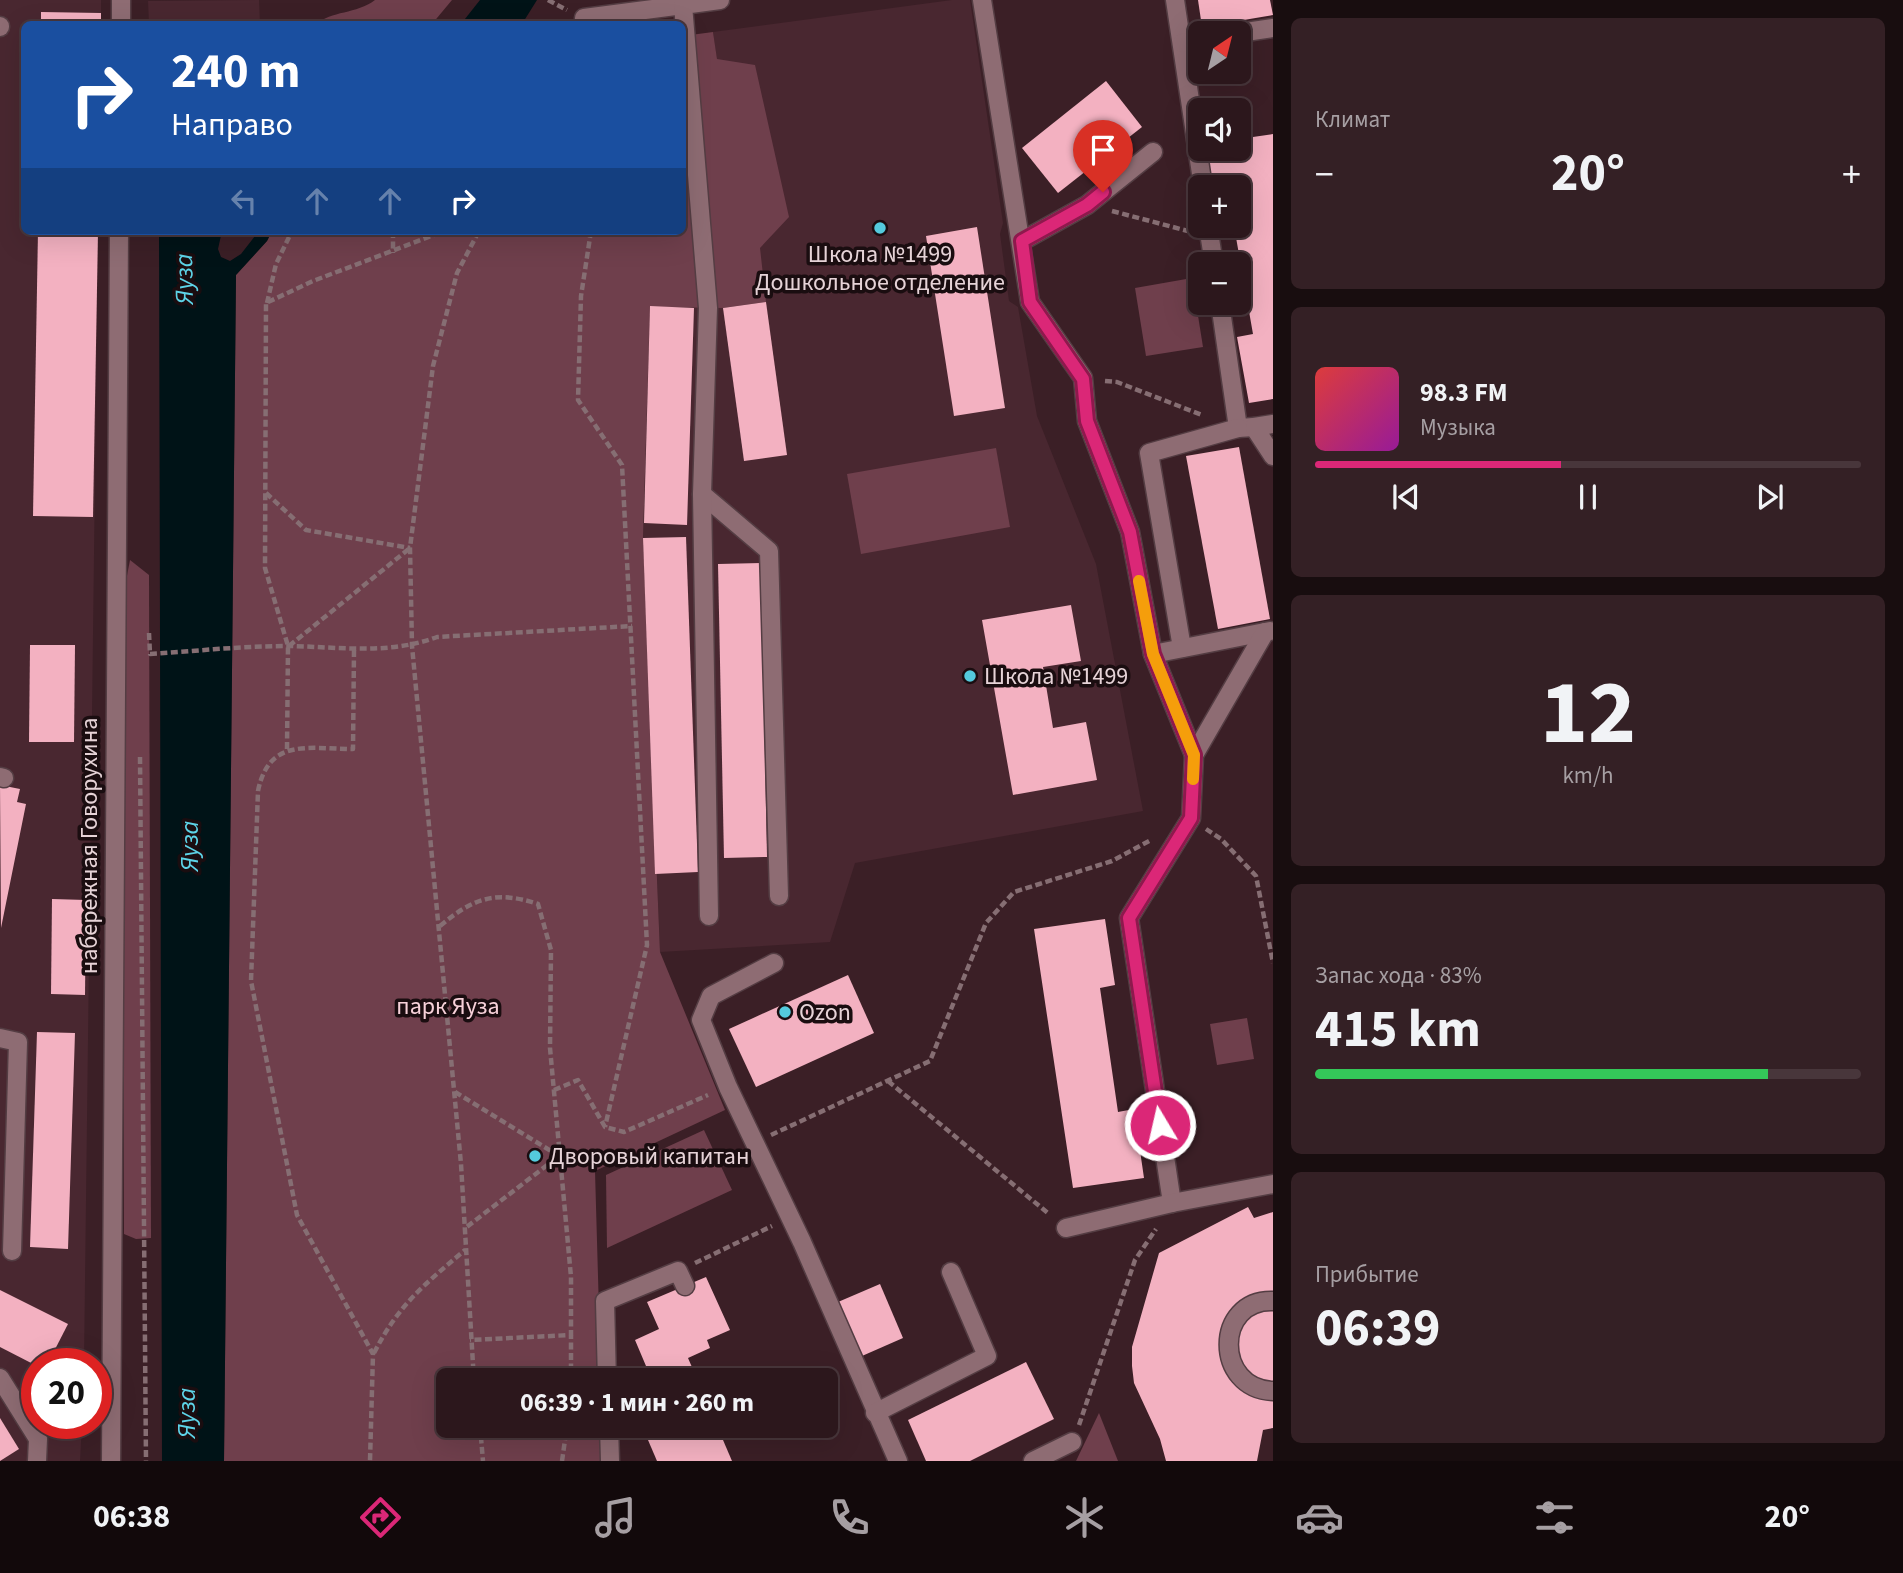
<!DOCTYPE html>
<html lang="ru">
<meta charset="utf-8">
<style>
:root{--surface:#2c171c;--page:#342025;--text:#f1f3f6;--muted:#a69fa3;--line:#48363b;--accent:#db2777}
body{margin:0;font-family:"Source Sans 3",sans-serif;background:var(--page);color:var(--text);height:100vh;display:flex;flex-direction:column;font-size:26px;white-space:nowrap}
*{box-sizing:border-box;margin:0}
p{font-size:23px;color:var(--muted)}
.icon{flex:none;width:38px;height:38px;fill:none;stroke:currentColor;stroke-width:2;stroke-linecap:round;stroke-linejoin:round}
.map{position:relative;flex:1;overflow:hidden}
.sheet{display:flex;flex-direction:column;gap:18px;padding:18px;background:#180d0f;width:630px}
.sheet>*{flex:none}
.guide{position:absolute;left:21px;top:21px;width:665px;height:214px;border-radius:10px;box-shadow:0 7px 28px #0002,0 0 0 2px var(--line);background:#1a4fa0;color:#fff;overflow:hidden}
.needle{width:46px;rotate:35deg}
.buttons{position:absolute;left:1188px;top:21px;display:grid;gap:14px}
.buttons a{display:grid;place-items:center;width:63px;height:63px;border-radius:10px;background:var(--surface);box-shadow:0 7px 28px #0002,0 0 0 2px var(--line);font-size:35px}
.speed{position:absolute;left:21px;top:1348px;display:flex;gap:14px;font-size:35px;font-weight:700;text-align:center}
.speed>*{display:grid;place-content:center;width:91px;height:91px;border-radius:50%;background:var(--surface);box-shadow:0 7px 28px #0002,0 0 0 2px var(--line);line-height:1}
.speed .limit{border:10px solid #d22;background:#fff;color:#111}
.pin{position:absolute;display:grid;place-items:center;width:60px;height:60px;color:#fff;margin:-72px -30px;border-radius:50% 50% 50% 0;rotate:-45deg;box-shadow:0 0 7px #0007}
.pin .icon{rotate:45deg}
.me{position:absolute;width:77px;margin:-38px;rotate:351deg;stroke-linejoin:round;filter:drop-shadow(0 0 5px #0008)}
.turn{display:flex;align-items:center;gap:24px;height:147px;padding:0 35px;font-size:32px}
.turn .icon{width:91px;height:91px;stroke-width:2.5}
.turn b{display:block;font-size:49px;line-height:60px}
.lanes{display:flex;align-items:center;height:66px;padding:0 35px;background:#0003;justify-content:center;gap:35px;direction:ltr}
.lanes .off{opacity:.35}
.big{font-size:52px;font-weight:700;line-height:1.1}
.sheet .tile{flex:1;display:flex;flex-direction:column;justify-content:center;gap:10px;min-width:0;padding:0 24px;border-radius:10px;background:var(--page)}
.sheet .dial{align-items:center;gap:0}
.dial b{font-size:91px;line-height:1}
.song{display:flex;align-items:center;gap:21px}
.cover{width:84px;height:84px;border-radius:10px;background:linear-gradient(135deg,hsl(0 70% 55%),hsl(300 70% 35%))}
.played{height:7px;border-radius:4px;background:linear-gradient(90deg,var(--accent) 45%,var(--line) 45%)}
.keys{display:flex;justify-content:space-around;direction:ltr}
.heat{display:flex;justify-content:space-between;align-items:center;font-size:38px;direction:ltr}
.charge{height:10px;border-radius:5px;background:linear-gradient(90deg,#34c759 83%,var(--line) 0)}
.trip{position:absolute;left:436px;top:1368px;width:402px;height:70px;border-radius:10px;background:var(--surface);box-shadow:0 7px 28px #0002,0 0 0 2px var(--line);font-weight:700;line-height:70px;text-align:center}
.menu{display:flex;height:112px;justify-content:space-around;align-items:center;background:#12090b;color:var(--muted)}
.menu .icon{width:49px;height:49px}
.menu .current{color:var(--accent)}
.menu b{font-size:32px;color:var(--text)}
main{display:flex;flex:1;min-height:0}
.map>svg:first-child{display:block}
</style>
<main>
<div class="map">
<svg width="1273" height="1461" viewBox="0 0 1273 1461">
<rect width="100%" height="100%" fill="#3b1f26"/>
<g fill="#492730">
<path d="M 0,0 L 101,0 L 101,24 L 24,24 L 24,231 L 98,231 L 84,1363 L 37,1363 L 37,1423 L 82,1423 L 80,1461 L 0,1461 Z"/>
<path d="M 259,0 L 260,24 L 149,24 L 148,1 Z"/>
<path d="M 952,0 L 970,0 L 1003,223 L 1000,234 L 1009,301 L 1018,307 L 1037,416 L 1096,564 L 1143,811 L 855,863 L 830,942 L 660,952 L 643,538 L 650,306 L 723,308 L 766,302 L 736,196 L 713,32 Z"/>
</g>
<g fill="#6f3f4c">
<path d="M 375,0 L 452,0 L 432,24 L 317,24 C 330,11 357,14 375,0 Z"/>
<path d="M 713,32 L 717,59 L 755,65 L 789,217 L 760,248 L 766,302 L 723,308 L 650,307 L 643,538 L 660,952 L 725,1110 L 595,1171 L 601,1381 L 448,1381 L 448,1426 L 602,1426 L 603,1461 L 224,1461 L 236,275 L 267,241 L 272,231 L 682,231 L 683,36 Z"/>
<path d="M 1192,278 L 1203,347 L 1146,356 L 1135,288 Z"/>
<path d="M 996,448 L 1010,527 L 861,554 L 847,474 Z"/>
<path d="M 130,560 L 149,575 L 151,1238 L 136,1239 L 124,1234 L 124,591 Z"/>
<path d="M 1247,1018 L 1254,1059 L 1217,1065 L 1210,1024 Z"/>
<path d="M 704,1130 L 732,1190 L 607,1248 L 606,1175 Z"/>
<path d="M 1099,1413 L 1118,1461 L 1076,1461 Z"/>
</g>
<g fill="#001317">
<path d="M 480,0 L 537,0 L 522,24 L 461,24 Z"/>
<path d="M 159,231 L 222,231 L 218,249 L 221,257 L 230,261 L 241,254 L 259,231 L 272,231 L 267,241 L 236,275 L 224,1461 L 162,1461 Z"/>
</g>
<g fill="#f3b1c1">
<path d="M 1198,0 L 1270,0 L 1273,15 L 1202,27 Z"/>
<path d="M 41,12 L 101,13 L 101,24 L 41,24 Z"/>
<path d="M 1106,81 L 1142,127 L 1058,193 L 1022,148 Z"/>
<path d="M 1273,134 L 1273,399 L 1249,403 L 1237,337 L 1253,334 L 1234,226 L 1239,226 L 1239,187 L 1211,187 L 1204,149 L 1239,149 L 1239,139 Z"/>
<path d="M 977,227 L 1005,408 L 954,416 L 926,236 Z"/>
<path d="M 38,231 L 98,231 L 93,517 L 33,516 Z"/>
<path d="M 766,302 L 787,455 L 744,461 L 723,308 Z"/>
<path d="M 650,306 L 694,308 L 687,525 L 644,523 Z"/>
<path d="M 1239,447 L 1270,619 L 1218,629 L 1186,456 Z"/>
<path d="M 686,537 L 698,872 L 655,874 L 643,538 Z"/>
<path d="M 761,563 L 767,857 L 724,858 L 718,564 Z"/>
<path d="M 1071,605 L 1081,661 L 1043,667 L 1053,728 L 1086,722 L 1097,780 L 1013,795 L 982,620 Z"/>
<path d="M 30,645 L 75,645 L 74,742 L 29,742 Z"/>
<path d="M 0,785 L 20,789 L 17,802 L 26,804 L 1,928 Z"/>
<path d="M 52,899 L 86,900 L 85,995 L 51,994 Z"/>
<path d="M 1105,919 L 1115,985 L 1100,988 L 1118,1112 L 1134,1109 L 1144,1178 L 1073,1188 L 1034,929 Z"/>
<path d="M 848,975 L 874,1033 L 756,1087 L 729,1029 Z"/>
<path d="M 37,1032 L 75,1033 L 68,1249 L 30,1247 Z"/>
<path d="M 1248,1207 L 1254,1218 L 1273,1212 L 1273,1428 L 1263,1430 L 1257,1461 L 1166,1461 L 1160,1439 L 1134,1383 L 1132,1366 L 1132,1347 L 1159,1253 Z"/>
<path d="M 706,1277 L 730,1330 L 707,1340 L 710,1348 L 688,1358 L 698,1381 L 629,1381 L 626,1375 L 646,1366 L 635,1340 L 659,1329 L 647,1302 Z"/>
<path d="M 880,1284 L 903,1338 L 862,1356 L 838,1302 Z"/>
<path d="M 0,1290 L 68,1324 L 48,1363 L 37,1366 L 0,1347 Z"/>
<path d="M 1026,1362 L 1054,1419 L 970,1461 L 926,1461 L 908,1420 Z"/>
<path d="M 0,1418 L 19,1449 L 0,1461 Z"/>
<path d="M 642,1426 L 717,1426 L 732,1461 L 657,1461 Z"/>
</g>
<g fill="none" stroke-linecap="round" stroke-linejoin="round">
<g stroke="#543d43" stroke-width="21">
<g id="minor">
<path d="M 982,0 L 1030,302 L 1083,378 L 1087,421 L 1130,532 L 1153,654 L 1194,755"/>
<path d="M 1175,0 L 1203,187"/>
<path d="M 584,18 L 683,5"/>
<path d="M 121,24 L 121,0"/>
<path d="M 0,27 L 0,26"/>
<path d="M 1239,33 L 1273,28"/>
<path d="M 1182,43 L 1200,40"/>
<path d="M 1208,226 L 1214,264"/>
<path d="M 1022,241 L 1087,205 L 1153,152"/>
<path d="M 1220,303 L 1238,428 L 1254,427"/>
<path d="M 1273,424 L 1254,427 L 1273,456"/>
<path d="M 702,494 L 769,551 L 779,896"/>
<path d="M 1182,648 L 1149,453 L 1238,428"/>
<path d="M 1153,654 L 1270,631"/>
<path d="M 0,777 L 4,778"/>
<path d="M 709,916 L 702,494 L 708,308 L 683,5 L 720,0"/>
<path d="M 774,963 L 711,996 L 701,1020 L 728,1087 L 802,1242 L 898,1461"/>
<path d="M 0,1038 L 18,1042 L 12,1251"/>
<path d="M 1172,1203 L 1129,918 L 1191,818 L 1194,755 L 1265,632"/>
<path d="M 1066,1228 L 1172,1203 L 1273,1184"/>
<path d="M 1273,1301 C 1214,1299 1214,1389 1273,1391"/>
<path d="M 0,1378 L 38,1439 L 37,1461"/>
<path d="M 607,1381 L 605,1301 L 678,1271 L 685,1286"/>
<path d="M 875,1413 L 987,1356 L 951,1272"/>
<path d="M 609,1426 L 610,1461"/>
<path d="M 111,1461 L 119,231"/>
<path d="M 1033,1461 L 1072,1442"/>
</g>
</g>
<g stroke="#866e73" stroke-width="4.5" stroke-dasharray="7 3.5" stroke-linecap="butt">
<path d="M 548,0 L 567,10"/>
<path d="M 1112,211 L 1188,231"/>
<path d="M 393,231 L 393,253"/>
<path d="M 591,231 L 581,296 L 578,400 L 622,465 L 647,945 L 605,1127"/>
<path d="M 267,303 L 276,264 L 292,231"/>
<path d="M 1105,381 L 1117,382 L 1202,415"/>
<path d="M 266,493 L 306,530 L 410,548"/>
<path d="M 149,633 L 150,654 C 196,651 243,646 289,646 C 340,647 389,655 437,637 L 632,626"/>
<path d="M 289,646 L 410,548"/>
<path d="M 354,650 L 353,749 C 309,749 269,737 258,791 L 251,981 L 297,1215 L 373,1354 L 370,1461"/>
<path d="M 287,749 L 288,646 L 265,568 L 266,303 L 313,281 L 444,231"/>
<path d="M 140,757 L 146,1461"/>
<path d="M 1206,829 L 1221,839 L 1256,876 L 1273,963"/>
<path d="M 440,926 C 473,898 496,890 538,904 L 551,950 L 550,1048 L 571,1277 L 571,1335 L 470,1340"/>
<path d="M 888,1081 L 1049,1214"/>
<path d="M 554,1090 L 578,1080 L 605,1127 L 624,1132 L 708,1095"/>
<path d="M 455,1092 L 559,1156 L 464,1229"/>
<path d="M 771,1135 L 930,1061 L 986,923 L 1014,892 L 1112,861 L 1151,840"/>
<path d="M 695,1263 L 772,1226"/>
<path d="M 374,1353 C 399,1304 424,1285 465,1250"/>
<path d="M 474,1381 L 461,1164 L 412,646 L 410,548 L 433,366 L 457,273 L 479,231"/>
<path d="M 571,1381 L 571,1335"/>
<path d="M 1079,1425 L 1135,1260 L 1156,1229"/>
<path d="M 480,1426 L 483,1461"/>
<path d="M 562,1461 L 567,1426"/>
</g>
<use href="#minor" stroke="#8e6c73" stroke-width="18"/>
</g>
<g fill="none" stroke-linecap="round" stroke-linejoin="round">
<g stroke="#8e194d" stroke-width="18">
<path id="route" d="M 1103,192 L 1087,205 L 1022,241 L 1030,302 L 1083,379 L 1087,421 L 1130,532 L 1153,654 L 1194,755 L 1191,818 L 1129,918 L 1160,1125"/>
</g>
<use href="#route" stroke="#db2777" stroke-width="12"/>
<path stroke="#f59e0b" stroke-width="12" d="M 1139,581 L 1153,654 L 1194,755 L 1193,779"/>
</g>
<g fill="#54cadd" stroke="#1a0d10" stroke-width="2.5">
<circle cx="880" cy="228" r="7"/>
<circle cx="970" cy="676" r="7"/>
<circle cx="785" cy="1012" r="7"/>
<circle cx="535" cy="1156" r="7"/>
</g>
<g text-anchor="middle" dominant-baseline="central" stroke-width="7" stroke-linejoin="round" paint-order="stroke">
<g font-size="24" fill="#e6d3d7" stroke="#1a0d10" text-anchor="start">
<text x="880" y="254" text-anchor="middle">Школа №1499<tspan x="880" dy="28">Дошкольное отделение</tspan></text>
<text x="984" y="676">Школа №1499</text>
<text x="799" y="1012">Ozon</text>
<text x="549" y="1156">Дворовый капитан</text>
</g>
<g font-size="24" fill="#e6d3d7" stroke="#1a0d10">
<text transform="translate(89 846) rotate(-90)">набережная Говорухина</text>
</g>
<g font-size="24" fill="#f7d1d9" stroke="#1a0d10">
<text x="448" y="1006">парк Яуза</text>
</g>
<g font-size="26" font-style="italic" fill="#5dd3e7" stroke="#1a0d10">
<text transform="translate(184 279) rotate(-91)">Яуза</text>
<text transform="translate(189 846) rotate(-90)">Яуза</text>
<text transform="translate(186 1413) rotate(-90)">Яуза</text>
</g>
</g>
</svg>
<div class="buttons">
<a><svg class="needle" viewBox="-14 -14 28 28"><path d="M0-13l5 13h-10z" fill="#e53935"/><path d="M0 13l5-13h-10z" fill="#a69fa3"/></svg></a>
<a><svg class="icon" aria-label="sound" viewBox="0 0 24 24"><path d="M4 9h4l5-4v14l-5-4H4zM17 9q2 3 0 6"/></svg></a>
<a>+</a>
<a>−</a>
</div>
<div class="speed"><div class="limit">20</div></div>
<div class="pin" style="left:1103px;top:192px;background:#d93025"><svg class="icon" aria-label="arrive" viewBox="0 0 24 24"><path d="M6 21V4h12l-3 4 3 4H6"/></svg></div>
<svg class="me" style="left:1160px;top:1125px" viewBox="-20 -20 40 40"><circle r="17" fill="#db2777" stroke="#fff" stroke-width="3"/><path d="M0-11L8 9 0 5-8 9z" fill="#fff"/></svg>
<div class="trip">06:39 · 1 мин · 260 m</div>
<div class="guide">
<div class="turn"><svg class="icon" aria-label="right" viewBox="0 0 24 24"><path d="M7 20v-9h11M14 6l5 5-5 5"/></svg><div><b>240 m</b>Направо</div></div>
<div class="lanes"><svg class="icon off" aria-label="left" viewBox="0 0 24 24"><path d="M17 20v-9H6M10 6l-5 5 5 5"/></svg><svg class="icon off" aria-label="ahead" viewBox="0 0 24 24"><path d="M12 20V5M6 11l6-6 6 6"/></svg><svg class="icon off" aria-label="ahead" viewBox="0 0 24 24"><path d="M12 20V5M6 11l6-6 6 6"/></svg><svg class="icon" aria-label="right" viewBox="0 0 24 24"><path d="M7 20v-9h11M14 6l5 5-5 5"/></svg></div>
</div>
</div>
<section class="sheet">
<div class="tile"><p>Климат</p>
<div class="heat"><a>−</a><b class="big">20°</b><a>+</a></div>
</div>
<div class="tile">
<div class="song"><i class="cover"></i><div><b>98.3 FM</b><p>Музыка</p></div></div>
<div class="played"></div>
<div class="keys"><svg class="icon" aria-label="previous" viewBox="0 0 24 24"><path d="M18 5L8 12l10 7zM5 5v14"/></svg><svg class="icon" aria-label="pause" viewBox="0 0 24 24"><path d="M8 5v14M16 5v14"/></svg><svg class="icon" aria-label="next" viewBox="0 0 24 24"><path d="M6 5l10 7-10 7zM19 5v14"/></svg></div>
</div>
<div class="tile dial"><b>12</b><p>km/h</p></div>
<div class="tile"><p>Запас хода · 83%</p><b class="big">415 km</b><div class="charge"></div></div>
<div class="tile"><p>Прибытие</p><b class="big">06:39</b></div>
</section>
</main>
<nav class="menu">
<b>06:38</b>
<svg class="icon current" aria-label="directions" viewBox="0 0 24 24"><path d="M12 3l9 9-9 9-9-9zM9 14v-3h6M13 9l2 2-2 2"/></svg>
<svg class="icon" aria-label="music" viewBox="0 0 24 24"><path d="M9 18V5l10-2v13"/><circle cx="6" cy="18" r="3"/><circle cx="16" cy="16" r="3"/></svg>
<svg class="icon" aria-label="phone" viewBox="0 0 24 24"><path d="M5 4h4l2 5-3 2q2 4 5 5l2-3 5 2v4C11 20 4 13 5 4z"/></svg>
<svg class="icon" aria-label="climate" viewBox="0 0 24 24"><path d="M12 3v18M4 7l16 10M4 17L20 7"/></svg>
<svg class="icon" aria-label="car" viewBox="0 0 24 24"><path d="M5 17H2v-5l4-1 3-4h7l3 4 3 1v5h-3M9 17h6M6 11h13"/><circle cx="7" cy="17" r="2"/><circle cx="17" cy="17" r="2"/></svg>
<svg class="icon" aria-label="filters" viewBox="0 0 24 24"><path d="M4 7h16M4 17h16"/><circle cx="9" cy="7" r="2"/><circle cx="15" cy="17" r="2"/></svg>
<b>20°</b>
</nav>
